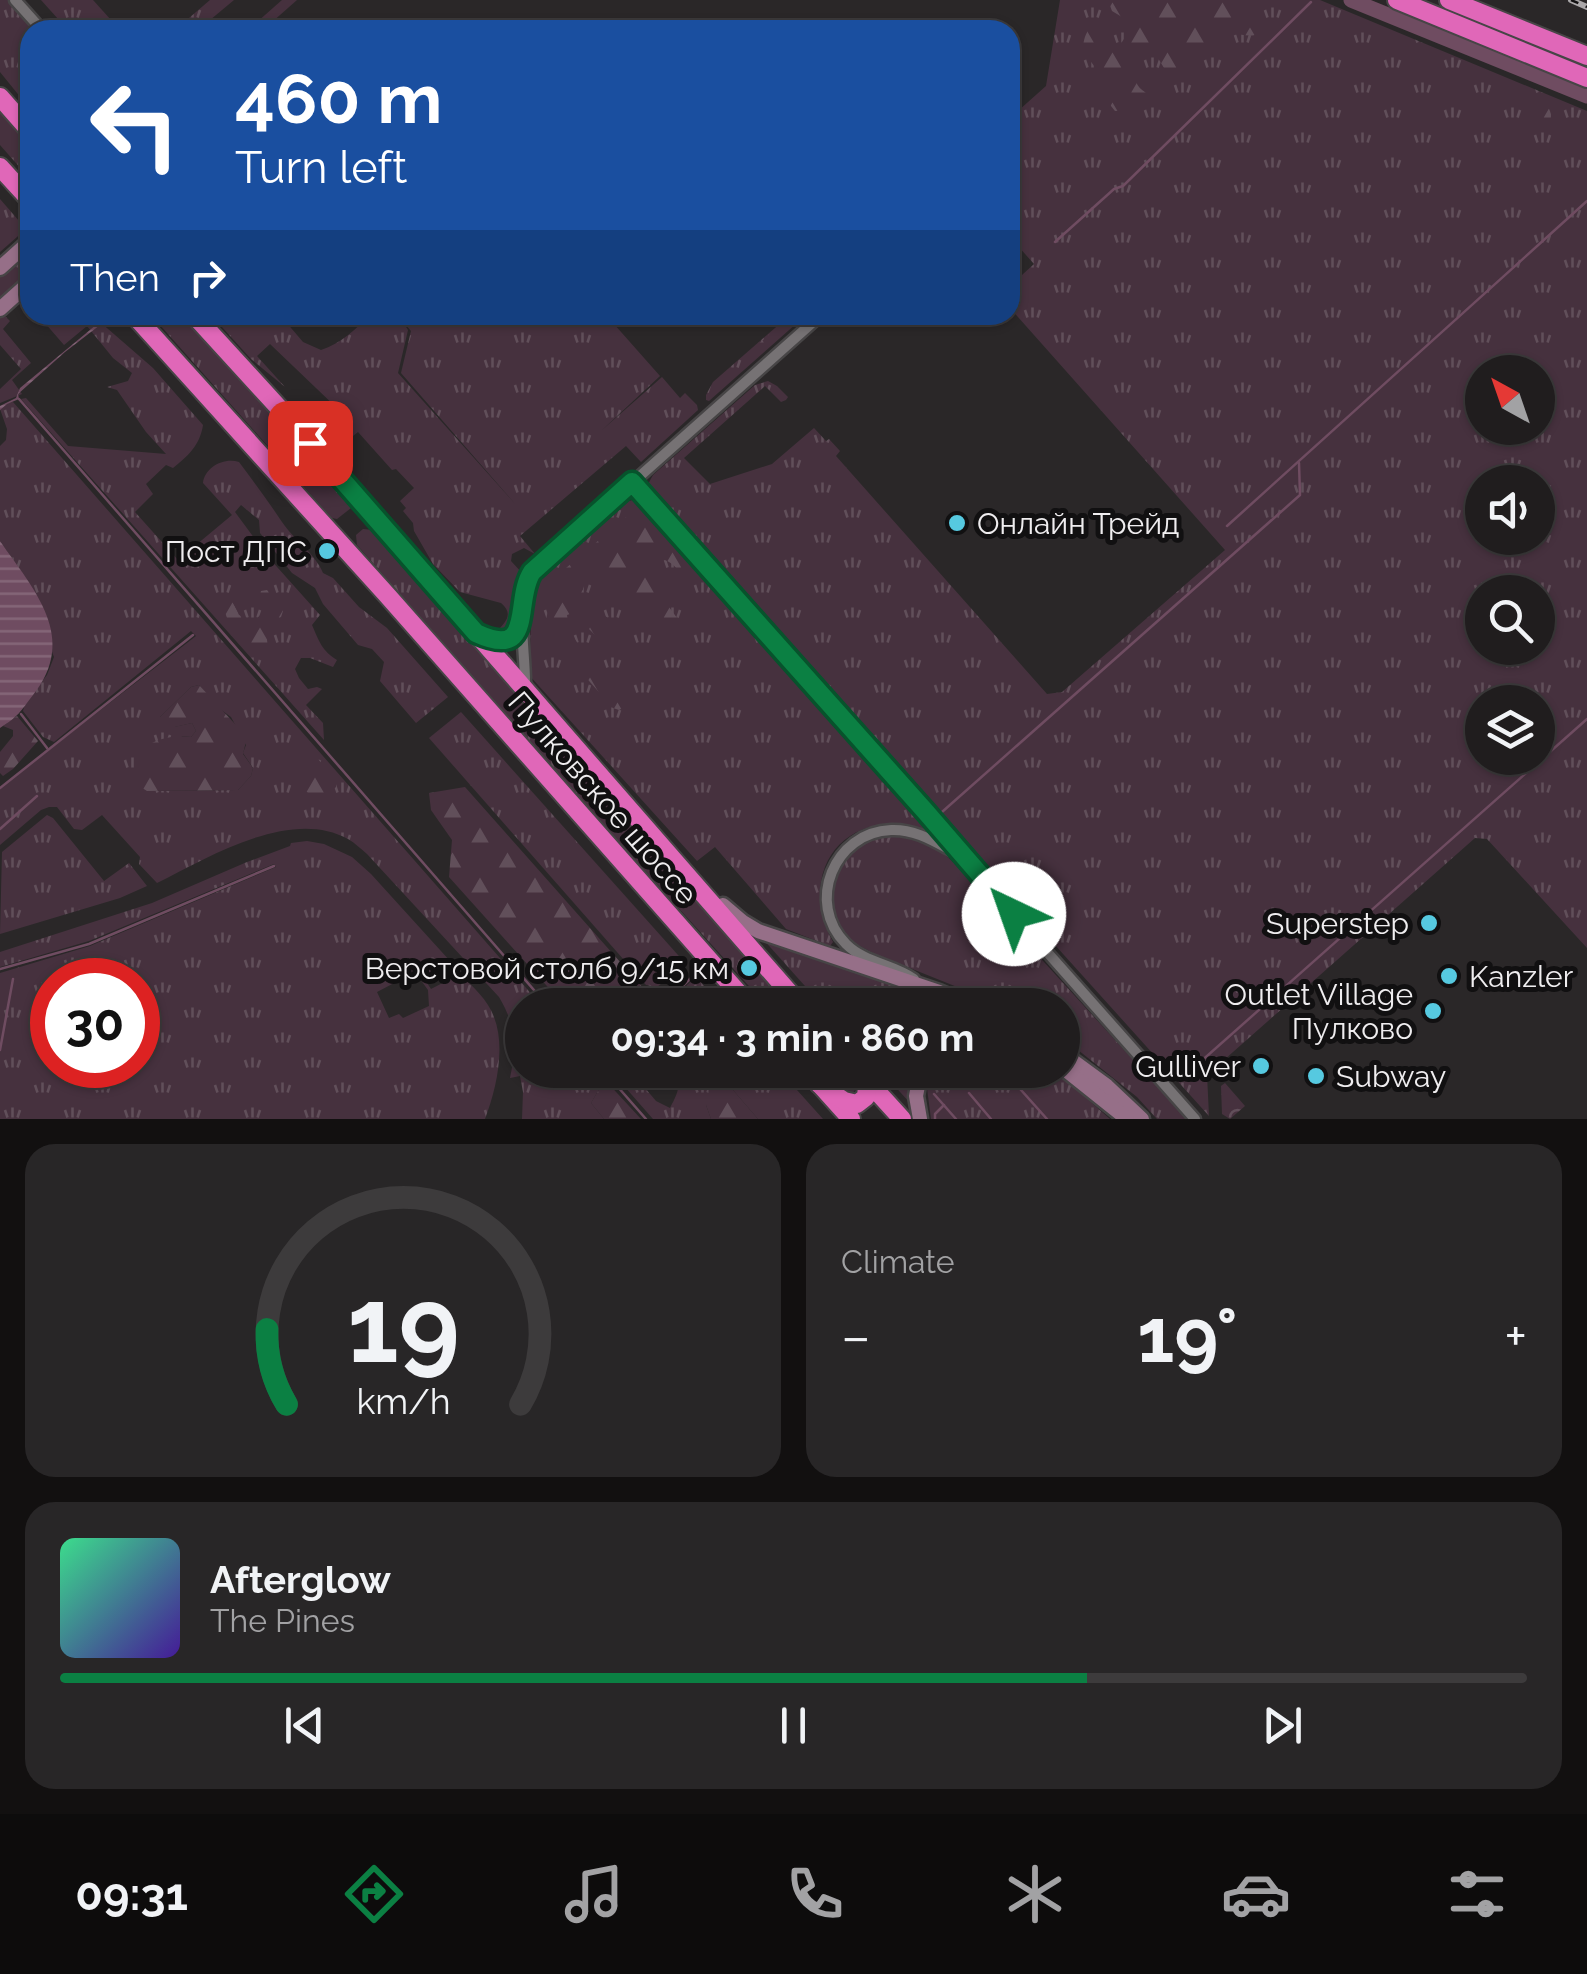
<!DOCTYPE html>
<meta charset="utf-8">
<style>
:root{--surface:#201d1e;--page:#282627;--text:#f1f3f6;--muted:#a2a2a4;--line:#3d3b3c;--accent:#0b8043}
body{margin:0;font-family:Raleway,sans-serif;background:var(--page);color:var(--text);height:100vh;display:flex;flex-direction:column;font-size:38px;white-space:nowrap}
*{box-sizing:border-box;margin:0}
p{font-size:32px;color:var(--muted)}
.icon{flex:none;width:55px;height:55px;fill:none;stroke:currentColor;stroke-width:2;stroke-linecap:round;stroke-linejoin:round}
.map{position:relative;height:1119px;overflow:hidden}
.sheet{display:flex;flex-direction:column;gap:25px;padding:25px;background:#121010;flex:1}
.sheet>*{flex:none}
.hud{position:absolute;left:20px;top:20px;width:1000px;height:305px;border-radius:30px;box-shadow:0 2px 8px #0004,0 0 0 2px var(--line);background:#1a4fa0;color:#fff;overflow:hidden}
.needle{width:65px;rotate:320deg}
.buttons{position:absolute;left:1465px;top:355px;display:grid;gap:20px}
.buttons a{display:grid;place-items:center;width:90px;height:90px;border-radius:50%;background:var(--surface);box-shadow:0 2px 8px #0004,0 0 0 2px var(--line);font-size:50px}
.speed{position:absolute;left:30px;top:958px;display:flex;gap:20px;font-size:50px;font-weight:700;text-align:center}
.speed>*{display:grid;place-content:center;width:130px;height:130px;border-radius:50%;background:var(--surface);box-shadow:0 2px 8px #0004,0 0 0 2px var(--line);line-height:1}
.speed .limit{border:15px solid #d22;background:#fff;color:#111}
.pin{position:absolute;display:grid;place-items:center;width:85px;height:85px;color:#fff;margin:-42px;border-radius:20px;box-shadow:0 5px 15px #0006}
.me{position:absolute;width:110px;margin:-55px;rotate:318deg;stroke-linejoin:round;filter:drop-shadow(0 0 8px #0008)}
.turn{display:flex;align-items:center;gap:35px;height:210px;padding:0 50px;font-size:45px}
.turn .icon{width:130px;height:130px;stroke-width:2.5}
.turn b{display:block;font-size:70px;line-height:85px}
.then{display:flex;align-items:center;height:95px;padding:0 50px;background:#0003;gap:20px;font-size:38px}
.big{font-size:75px;font-weight:700;line-height:1.1}
.sheet .widget{flex:1;display:flex;flex-direction:column;justify-content:center;gap:15px;min-width:0;padding:0 35px;border-radius:30px;background:var(--page)}
.sheet .dial{align-items:center;gap:0}
.dial svg{height:260px;overflow:visible;fill:none;stroke:var(--line);stroke-width:7;stroke-linecap:round;text-anchor:middle}
.dial text{fill:var(--text);stroke:none}
.song{display:flex;align-items:center;gap:30px}
.cover{width:120px;height:120px;border-radius:15px;background:linear-gradient(135deg,hsl(150 70% 55%),hsl(260 70% 35%))}
.played{height:10px;border-radius:5px;background:linear-gradient(90deg,var(--accent) 70%,var(--line) 70%)}
.keys{display:flex;justify-content:space-around;direction:ltr}
.heat{display:flex;justify-content:space-between;align-items:center;font-size:55px;direction:ltr}
.sheet .tiles{flex:1;display:grid;gap:25px;grid-template-columns:1fr 1fr}
.widget:last-child{grid-column:span 2}
.trip{position:absolute;left:505px;top:988px;width:575px;height:100px;border-radius:50px;background:var(--surface);box-shadow:0 2px 8px #0004,0 0 0 2px var(--line);font-weight:700;line-height:100px;text-align:center}
.dock{display:flex;height:160px;justify-content:space-around;align-items:center;background:#0d0c0c;color:var(--muted)}
.dock .icon{width:70px;height:70px}
.dock .active{color:var(--accent)}
.dock b{font-size:45px;color:var(--text)}
.map>svg:first-child{display:block}
</style>
<div class="map">
<svg width="1587" height="1119" viewBox="0 0 1587 1119">
<defs>
<pattern id="grass-tufts" width="24" height="20" patternUnits="userSpaceOnUse" patternTransform="scale(2.5)"><rect width="24" height="20" fill="#46313e"/><path d="M3 7l-1-3M5 7V3M7 7l1-3M15 17l-1-3M17 17v-4M19 17l1-3" fill="none" stroke="#614f5a"/></pattern>
<pattern id="forest-firs" width="22" height="20" patternUnits="userSpaceOnUse" patternTransform="scale(2.5)"><rect width="22" height="20" fill="#46313e"/><path d="M5 1l3.5 6h-7zM16 11l3.5 6h-7z" fill="#614f5a"/></pattern>
<pattern id="park-crowns" width="20" height="18" patternUnits="userSpaceOnUse" patternTransform="scale(2.5)"><rect width="20" height="18" fill="#46313e"/><path d="M2 6a3 3 0 1 1 6 0M12 15a3 3 0 1 1 6 0" fill="none" stroke="#614f5a"/></pattern>
<pattern id="water-rules" width="6" height="5" patternUnits="userSpaceOnUse" patternTransform="scale(2.5)"><rect width="6" height="5" fill="#6f4c61"/><path d="M0 2.5h6" fill="none" stroke="#846678"/></pattern>
</defs>
<rect width="100%" height="100%" fill="#2a2728"/>
<g fill="url(#grass-tufts)" fill-rule="evenodd">
<path d="M 0,0 L 8,0 L 35,30 L 30,30 L 30,109 L 0,72 Z"/>
<path d="M 41,0 L 93,0 L 120,30 L 68,30 Z"/>
<path d="M 210,0 L 234,0 L 198,30 L 175,30 Z"/>
<path d="M 282,0 L 297,0 L 263,30 L 248,30 Z"/>
<path d="M 1060,0 L 1320,0 L 1587,111 L 1587,948 L 1487,839 L 1475,838 L 1207,1075 L 1209,1116 L 649,494 L 647,486 L 653,475 L 755,385 L 768,381 L 777,386 L 788,397 L 786,400 L 781,402 L 765,386 L 684,458 L 710,484 L 772,464 L 814,428 L 826,441 L 829,439 L 840,451 L 836,456 L 1047,694 L 1062,692 L 1225,550 L 1010,308 L 1010,286 L 1034,264 L 1010,237 L 1010,118 L 1046,86 ZM 1482,372 L 1538,372 L 1538,428 L 1482,428 ZM 1482,482 L 1538,482 L 1538,538 L 1482,538 ZM 1482,592 L 1538,592 L 1538,648 L 1482,648 ZM 1482,702 L 1538,702 L 1538,758 L 1482,758 Z"/>
<path d="M 0,111 L 30,145 L 30,179 L 0,145 Z"/>
<path d="M 0,199 L 26,229 L 0,252 Z"/>
<path d="M 30,250 L 30,274 L 0,301 L 0,277 Z"/>
<path d="M 4,315 L 10,321 L 3,329 L 31,363 L 12,380 L 22,394 L 0,403 L 0,389 L 21,369 L 0,345 L 0,317 Z"/>
<path d="M 38,315 L 92,315 L 153,368 L 203,425 C 200,445 188,456 173,468 L 166,465 L 146,484 L 153,494 L 135,512 L 178,560 L 232,515 L 203,483 C 205,467 224,457 239,462 C 254,482 268,501 282,522 C 294,540 315,553 323,573 L 333,578 L 359,607 L 387,628 L 448,697 L 416,723 L 380,681 L 384,662 L 372,649 L 358,645 L 323,604 L 315,588 L 292,573 L 260,533 L 259,520 L 241,505 L 235,512 L 269,558 L 320,615 L 312,625 C 319,641 322,651 337,660 L 333,667 L 310,658 L 301,658 L 295,669 L 299,678 L 308,689 L 317,687 L 322,689 L 306,705 L 323,723 L 324,740 L 21,399 L 26,398 L 68,446 L 166,454 L 146,432 L 117,390 L 107,387 L 128,381 L 132,373 L 113,358 L 87,326 L 64,345 Z"/>
<path d="M 151,315 L 182,315 L 348,501 L 351,508 L 337,519 L 332,518 Z"/>
<path d="M 211,315 L 259,315 L 266,323 L 280,315 L 303,342 L 321,350 C 341,344 356,328 371,315 L 606,315 L 660,376 L 601,431 L 662,377 L 680,398 L 685,393 L 697,405 L 698,410 L 641,462 L 626,446 L 520,536 L 535,554 L 524,548 L 512,554 L 511,561 L 522,573 L 516,630 L 502,638 L 496,632 C 506,622 514,614 501,603 L 460,592 L 433,564 L 414,531 L 413,523 L 403,511 L 406,508 L 400,501 L 414,488 L 396,469 L 392,470 L 358,432 L 353,436 L 337,416 L 339,410 L 270,344 L 257,356 L 285,387 L 251,359 ZM 401,319 L 411,331 L 401,373 L 517,506 L 398,373 L 408,330 Z"/>
<path d="M 790,315 L 806,315 L 709,401 L 706,400 L 706,395 L 713,382 Z"/>
<path d="M 13,402 L 541,1005 L 522,1005 L 522,1070 L 597,1070 L 605,1079 L 591,1103 L 604,1119 L 522,1119 L 523,1092 L 520,1076 L 510,1078 C 517,1045 516,1026 499,997 L 367,854 C 361,849 355,843 348,839 C 291,807 209,857 157,883 L 139,864 L 140,857 L 102,815 L 82,830 L 74,829 L 57,807 L 49,807 L 41,810 L 0,845 L 0,788 L 196,636 L 191,631 L 54,742 L 43,737 L 23,711 L 25,704 L 47,675 L 54,657 L 21,571 L 0,541 L 0,446 L 6,440 L 7,429 L 0,409 L 6,403 ZM 199,685 L 216,706 L 231,717 L 246,745 L 243,753 L 253,768 L 251,776 L 238,790 L 147,791 L 182,736 L 191,737 L 196,731 L 192,723 L 174,727 L 160,717 L 191,687 Z"/>
<path d="M 636,499 L 642,500 L 946,839 L 944,841 C 931,834 916,825 901,824 C 830,820 801,884 833,942 L 830,946 L 786,929 L 715,847 L 697,861 L 529,675 L 532,595 L 541,575 L 622,503 Z"/>
<path d="M 363,529 L 373,530 L 635,825 L 791,1005 L 766,1005 L 619,842 L 357,545 L 356,535 Z"/>
<path d="M 461,712 L 686,964 L 657,987 L 646,985 L 429,738 Z"/>
<path d="M 47,815 L 53,818 L 104,881 L 129,863 L 147,886 L 120,898 L 0,934 L 2,852 Z"/>
<path d="M 904,833 L 931,844 L 951,860 L 1187,1119 L 1157,1119 L 1137,1097 L 1063,1038 L 1062,1005 L 1002,1005 L 875,954 L 845,938 L 831,908 L 831,889 L 836,872 L 845,855 L 873,837 Z"/>
<path d="M 307,841 L 324,844 L 352,857 L 371,874 L 450,961 L 452,966 L 450,969 L 427,983 L 431,989 L 460,974 C 473,987 488,1000 494,1017 C 506,1048 496,1090 485,1119 L 0,1119 L 0,973 L 90,946 L 276,867 L 274,864 L 89,941 L 0,967 L 0,952 L 152,903 L 247,862 L 290,846 L 291,843 ZM 415,972 L 428,990 L 429,1006 L 403,1018 L 399,1014 L 389,1018 L 377,992 ZM 52,980 L 138,980 L 138,1065 L 52,1065 Z"/>
<path d="M 762,938 L 957,1005 L 822,1005 Z"/>
<path d="M 696,977 L 721,1005 L 665,1005 Z"/>
<path d="M 610,1070 L 643,1070 L 640,1082 L 656,1101 L 670,1108 C 677,1095 682,1085 676,1070 L 779,1070 L 823,1119 L 758,1119 L 727,1083 L 706,1105 L 711,1119 L 653,1119 Z"/>
<path d="M 825,1070 L 848,1070 L 858,1086 L 852,1094 L 845,1092 Z"/>
<path d="M 880,1070 L 915,1070 L 911,1090 L 911,1104 Z"/>
<path d="M 930,1070 L 1048,1070 L 1069,1083 L 1110,1119 L 931,1119 L 927,1088 Z"/>
</g>
<g fill="url(#forest-firs)">
<path d="M 1108,0 C 1126,0 1160,5 1175,0 L 1267,0 L 1259,14 L 1264,30 C 1254,40 1242,33 1230,34 C 1209,49 1194,70 1167,73 L 1155,53 L 1143,50 L 1134,62 C 1137,68 1134,76 1136,82 C 1141,94 1151,89 1148,106 L 1142,109 L 1115,111 L 1111,106 L 1106,82 L 1083,51 C 1083,39 1087,25 1100,22 C 1105,34 1106,42 1119,45 C 1128,38 1126,28 1122,17 L 1112,11 Z"/>
<circle cx="1539" cy="116" r="12"/>
<path d="M 795,315 L 804,315 L 752,361 L 745,359 L 744,357 L 782,323 Z"/>
<path d="M 637,508 L 643,508 L 647,512 L 693,574 L 689,578 C 679,575 678,567 669,562 C 664,558 655,559 649,559 L 641,569 L 680,622 L 678,640 L 675,646 L 664,644 C 656,635 640,622 636,612 C 630,595 637,588 617,576 L 601,580 L 600,572 L 597,567 L 592,569 C 587,577 581,590 582,600 L 608,618 L 620,621 C 622,632 613,643 603,643 L 573,613 L 567,615 C 570,655 617,670 624,707 L 619,710 L 613,708 L 544,630 L 548,610 L 542,599 L 553,579 Z"/>
<path d="M 267,590 L 275,595 L 283,611 L 281,617 L 266,629 L 269,660 L 263,660 L 228,621 L 225,612 L 221,609 L 221,600 L 228,596 L 232,600 L 239,615 L 248,618 L 257,618 L 264,612 L 259,599 L 261,591 Z"/>
<path d="M 199,685 L 247,737 L 243,754 L 253,768 L 251,776 L 238,790 L 147,791 L 133,782 C 134,775 134,764 137,757 C 145,740 174,734 191,737 L 196,731 L 192,723 L 166,729 L 159,724 L 160,717 L 191,687 Z"/>
<path d="M 17,716 L 38,741 L 13,769 L 3,776 L 0,773 L 0,752 L 13,736 L 13,730 L 3,726 Z"/>
<path d="M 301,745 L 306,746 L 337,780 L 336,787 C 329,795 318,793 308,793 L 296,781 L 298,757 L 296,751 Z"/>
<path d="M 465,787 L 652,998 L 644,1005 L 564,1005 L 449,877 L 452,840 L 431,810 L 429,793 Z"/>
<path d="M 605,1079 L 605,1080 L 641,1119 L 604,1119 L 591,1103 Z"/>
<path d="M 727,1083 L 758,1119 L 711,1119 L 706,1105 L 709,1088 Z"/>
</g>
<path fill="url(#park-crowns)" d="M 1225,1083 L 1245,1106 L 1230,1119 L 1222,1114 L 1221,1086 Z"/>
<g fill="url(#water-rules)">
<path d="M 108,315 L 113,315 L 65,352 L 18,394 L 19,399 L 7,404 L 0,410 L 0,406 L 16,398 L 20,388 Z"/>
<path d="M 0,541 C 34,590 79,638 33,695 C 20,712 19,716 0,728 Z"/>
</g>
<g fill="none" stroke-linecap="round" stroke-linejoin="round">
<g stroke="#6f4c61" stroke-width="2.5">
<path d="M 1055,242 L 1114,189 L 1123,186 L 1311,2"/>
<path d="M 19,399 L 547,1005"/>
<path d="M 1227,526 L 1587,201"/>
<path d="M 21,714 L 47,748"/>
<path d="M 0,788 L 193,635"/>
<path d="M 942,812 L 1300,495 L 1299,463"/>
<path d="M 0,829 L 37,796"/>
<path d="M 0,969 L 89,944 L 274,866"/>
<path d="M 670,998 L 692,977"/>
<path d="M 0,1050 L 13,979"/>
<path d="M 1198,1064 L 1587,719"/>
<path d="M 603,1070 L 646,1119"/>
<path d="M 1003,1070 L 1047,1119"/>
<path d="M 969,1093 L 991,1119"/>
<path d="M 934,1094 L 956,1119"/>
<path d="M 935,1119 L 935,1114 L 944,1105"/>
</g>
<path stroke="#6f4c61" stroke-width="15" d="M 1351,0 L 1587,96"/>
<g stroke="#474546" stroke-width="15">
<g id="street">
<path d="M 15,0 L 42,30"/>
<path d="M 632,482 L 925,811 L 962,856 L 1195,1119"/>
<path d="M 484,636 C 502,644 514,641 521,622"/>
<path d="M 525,686 C 526,653 514,602 532,572 L 821,315"/>
<path d="M 914,979 C 893,964 865,963 846,944 C 805,903 834,832 891,830 C 916,829 935,842 956,853"/>
</g>
</g>
<g stroke="#474546" stroke-width="19">
<g id="secondary">
<path d="M 0,268 L 30,241"/>
<path d="M 0,309 L 30,282"/>
<path d="M 723,905 L 743,922 L 758,931 L 939,992 L 970,1005"/>
<path d="M 1062,1053 L 1107,1086 L 1142,1119"/>
<path d="M 1062,1067 L 1127,1119"/>
<path d="M 920,1119 L 916,1096 L 921,1070"/>
</g>
</g>
<g stroke="#474546" stroke-width="22">
<g id="highway">
<path d="M 1397,0 L 1587,78"/>
<path d="M 1449,0 L 1587,56"/>
<path d="M 0,97 L 30,131"/>
<path d="M 0,167 L 30,200"/>
<path d="M 134,315 L 387,595 L 749,1005"/>
<path d="M 194,315 L 290,420 L 800,1005"/>
<path d="M 807,1070 L 851,1119"/>
<path d="M 862,1075 L 902,1119"/>
<path d="M 819,1084 L 844,1101 L 857,1104 L 866,1097 L 867,1086 L 856,1070"/>
</g>
</g>
<use href="#street" stroke="#767274" stroke-width="10"/>
<use href="#secondary" stroke="#966f88" stroke-width="14"/>
<use href="#highway" stroke="#e067b8" stroke-width="18"/>
<g stroke="#aba8aa" stroke-width="6">
<path id="rail" d="M 1571,0 L 1587,7"/>
</g>
<use href="#rail" stroke="#111011" stroke-width="2.5" stroke-dasharray="8" stroke-linecap="butt"/>
</g>
<g fill="none" stroke-linecap="round" stroke-linejoin="round">
<g stroke="#07532c" stroke-width="25">
<path id="route" d="M 310,443 L 476,633 C 536,661 513,601 532,572 L 632,482 L 925,811 L 1014,914"/>
</g>
<use href="#route" stroke="#0b8043" stroke-width="18"/>
</g>
<g fill="#56c9e0" stroke="#111011" stroke-width="4">
<circle cx="957" cy="523" r="10"/>
<circle cx="327" cy="551" r="10"/>
<circle cx="1429" cy="923" r="10"/>
<circle cx="749" cy="968" r="10"/>
<circle cx="1449" cy="976" r="10"/>
<circle cx="1433" cy="1011" r="10"/>
<circle cx="1261" cy="1066" r="10"/>
<circle cx="1316" cy="1076" r="10"/>
</g>
<g text-anchor="middle" dominant-baseline="central" stroke-width="10" stroke-linejoin="round" paint-order="stroke">
<g font-size="30" fill="#efedef" stroke="#111011" text-anchor="end">
<text x="977" y="523" text-anchor="start">Онлайн Трейд</text>
<text x="307" y="551">Пост ДПС</text>
<text x="1409" y="923">Superstep</text>
<text x="729" y="968">Верстовой столб 9/15 км</text>
<text x="1469" y="976" text-anchor="start">Kanzler</text>
<text x="1413" y="994">Outlet Village<tspan x="1413" dy="34">Пулково</tspan></text>
<text x="1241" y="1066">Gulliver</text>
<text x="1336" y="1076" text-anchor="start">Subway</text>
</g>
<g font-size="30" fill="#efedef" stroke="#111011">
<text transform="translate(603 798) rotate(49)">Пулковское шоссе</text>
</g>
</g>
</svg>
<div class="buttons">
<a><svg class="needle" viewBox="-14 -14 28 28"><path d="M0-13l5 13h-10z" fill="#e53935"/><path d="M0 13l5-13h-10z" fill="#a2a2a4"/></svg></a>
<a><svg class="icon" aria-label="sound" viewBox="0 0 24 24"><path d="M4 9h4l5-4v14l-5-4H4zM17 9q2 3 0 6"/></svg></a>
<a><svg class="icon" aria-label="search" viewBox="0 0 24 24"><circle cx="10" cy="10" r="6"/><path d="M15 15l6 6"/></svg></a>
<a><svg class="icon" aria-label="layers" viewBox="0 0 24 24"><path d="M12 4l9 5-9 5-9-5zM3 14l9 5 9-5"/></svg></a>
</div>
<div class="speed"><div class="limit">30</div></div>
<div class="pin" style="left:310px;top:443px;background:#d93025"><svg class="icon" aria-label="arrive" viewBox="0 0 24 24"><path d="M6 21V4h12l-3 4 3 4H6"/></svg></div>
<svg class="me" style="left:1014px;top:914px" viewBox="-20 -20 40 40"><circle r="19" fill="#fff"/><path d="M0-13L10 11 0 6-10 11z" fill="#0b8043"/></svg>
<div class="trip">09:34 · 3 min · 860 m</div>
<div class="hud">
<div class="turn"><svg class="icon" aria-label="left" viewBox="0 0 24 24"><path d="M17 20v-9H6M10 6l-5 5 5 5"/></svg><div><b>460 m</b>Turn left</div></div>
<div class="then">Then<svg class="icon" aria-label="right" viewBox="0 0 24 24"><path d="M7 20v-9h11M14 6l5 5-5 5"/></svg></div>
</div>
</div>
<section class="sheet">
<div class="tiles">
<div class="widget dial"><svg viewBox="0 0 100 80">
<path d="M14 69A42 42 0 1 1 86 69"/>
<path d="M14 69A42 42 0 0 1 8 46" stroke="#0b8043"/>
<text x="50" y="56" font-size="32" font-weight="700">19</text>
<text x="50" y="72" font-size="11">km/h</text>
</svg></div>
<div class="widget"><p>Climate</p>
<div class="heat"><a>−</a><b class="big">19°</b><a>+</a></div>
</div>
<div class="widget">
<div class="song"><i class="cover"></i><div><b>Afterglow</b><p>The Pines</p></div></div>
<div class="played"></div>
<div class="keys"><svg class="icon" aria-label="previous" viewBox="0 0 24 24"><path d="M18 5L8 12l10 7zM5 5v14"/></svg><svg class="icon" aria-label="pause" viewBox="0 0 24 24"><path d="M8 5v14M16 5v14"/></svg><svg class="icon" aria-label="next" viewBox="0 0 24 24"><path d="M6 5l10 7-10 7zM19 5v14"/></svg></div>
</div>
</div>
</section>
<nav class="dock">
<b>09:31</b>
<svg class="icon active" aria-label="directions" viewBox="0 0 24 24"><path d="M12 3l9 9-9 9-9-9zM9 14v-3h6M13 9l2 2-2 2"/></svg>
<svg class="icon" aria-label="music" viewBox="0 0 24 24"><path d="M9 18V5l10-2v13"/><circle cx="6" cy="18" r="3"/><circle cx="16" cy="16" r="3"/></svg>
<svg class="icon" aria-label="phone" viewBox="0 0 24 24"><path d="M5 4h4l2 5-3 2q2 4 5 5l2-3 5 2v4C11 20 4 13 5 4z"/></svg>
<svg class="icon" aria-label="climate" viewBox="0 0 24 24"><path d="M12 3v18M4 7l16 10M4 17L20 7"/></svg>
<svg class="icon" aria-label="car" viewBox="0 0 24 24"><path d="M5 17H2v-5l4-1 3-4h7l3 4 3 1v5h-3M9 17h6M6 11h13"/><circle cx="7" cy="17" r="2"/><circle cx="17" cy="17" r="2"/></svg>
<svg class="icon" aria-label="filters" viewBox="0 0 24 24"><path d="M4 7h16M4 17h16"/><circle cx="9" cy="7" r="2"/><circle cx="15" cy="17" r="2"/></svg>
</nav>
